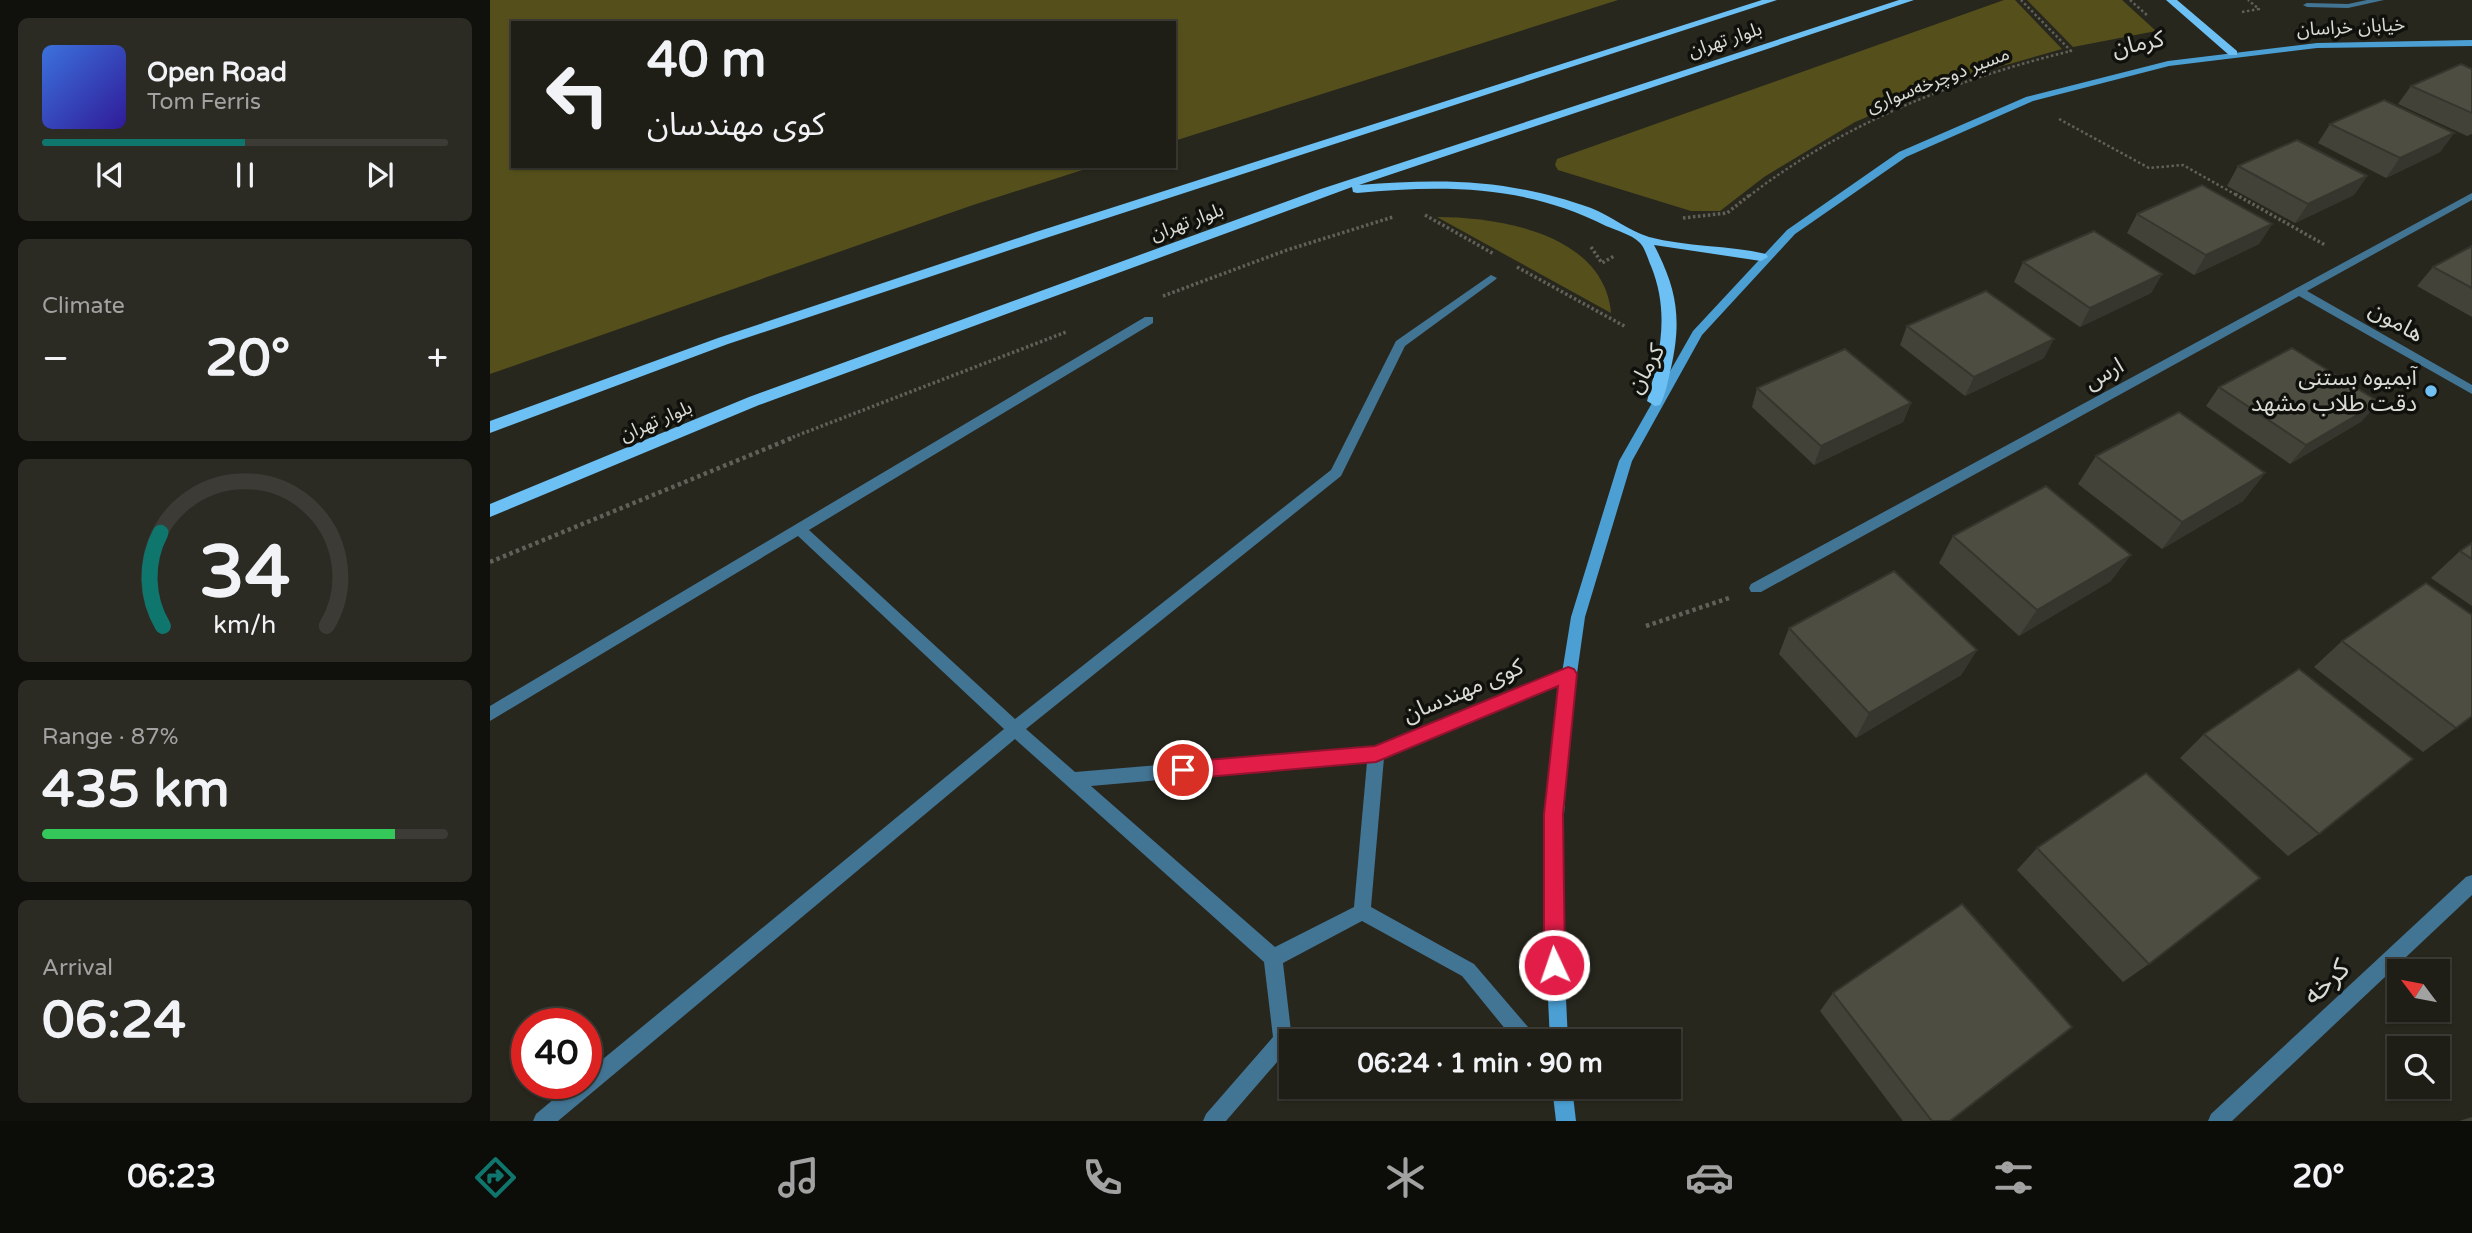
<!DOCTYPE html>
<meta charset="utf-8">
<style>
:root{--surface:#1e1d16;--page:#2b2a23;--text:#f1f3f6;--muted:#a1a2a1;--line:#3c3b35;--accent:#0f766e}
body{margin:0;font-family:"Varela Round","Noto Sans Arabic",sans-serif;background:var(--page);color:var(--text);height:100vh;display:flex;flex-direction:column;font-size:26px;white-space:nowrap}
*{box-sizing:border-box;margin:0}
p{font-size:23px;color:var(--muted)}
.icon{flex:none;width:38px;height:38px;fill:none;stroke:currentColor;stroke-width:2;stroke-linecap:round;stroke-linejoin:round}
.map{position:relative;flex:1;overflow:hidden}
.sheet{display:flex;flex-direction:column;gap:18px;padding:18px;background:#10100c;width:490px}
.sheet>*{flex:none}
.hud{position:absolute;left:21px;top:21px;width:665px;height:147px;border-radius:0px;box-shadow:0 2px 5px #0004,0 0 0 2px var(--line);background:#1e1d16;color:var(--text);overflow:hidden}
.needle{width:46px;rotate:302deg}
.fabs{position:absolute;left:1897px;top:959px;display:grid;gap:14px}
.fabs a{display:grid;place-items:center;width:63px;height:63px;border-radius:0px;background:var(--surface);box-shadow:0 2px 5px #0004,0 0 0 2px var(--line);font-size:35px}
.speed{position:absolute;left:21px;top:1008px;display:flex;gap:14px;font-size:35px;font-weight:700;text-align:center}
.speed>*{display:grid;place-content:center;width:91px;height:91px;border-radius:50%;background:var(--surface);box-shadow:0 2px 5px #0004,0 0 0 2px var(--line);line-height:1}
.speed .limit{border:10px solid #d22;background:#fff;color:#111}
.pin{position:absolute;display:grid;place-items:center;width:60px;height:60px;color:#fff;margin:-30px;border:4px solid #fff;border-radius:50%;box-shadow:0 2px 7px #0007}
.me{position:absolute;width:77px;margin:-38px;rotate:357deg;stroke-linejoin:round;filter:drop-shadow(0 0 5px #0008)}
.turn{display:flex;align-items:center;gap:24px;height:147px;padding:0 21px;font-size:32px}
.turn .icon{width:91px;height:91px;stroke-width:2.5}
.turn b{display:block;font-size:49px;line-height:60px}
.big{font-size:52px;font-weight:700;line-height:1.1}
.sheet .card{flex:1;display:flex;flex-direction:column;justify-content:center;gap:10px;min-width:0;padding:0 24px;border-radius:10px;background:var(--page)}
.sheet .dial{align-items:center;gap:0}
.dial svg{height:182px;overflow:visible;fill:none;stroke:var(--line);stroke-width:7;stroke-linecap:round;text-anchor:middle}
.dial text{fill:var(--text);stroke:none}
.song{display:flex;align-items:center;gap:21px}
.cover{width:84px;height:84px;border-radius:10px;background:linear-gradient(135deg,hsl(220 70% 55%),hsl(250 70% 35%))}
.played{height:7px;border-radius:4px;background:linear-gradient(90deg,var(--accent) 50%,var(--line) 50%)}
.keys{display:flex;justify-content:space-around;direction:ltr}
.heat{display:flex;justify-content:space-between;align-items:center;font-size:38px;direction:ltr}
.charge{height:10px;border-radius:5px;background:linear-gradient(90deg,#34c759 87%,var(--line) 0)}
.trip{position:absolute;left:789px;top:1029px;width:402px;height:70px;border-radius:0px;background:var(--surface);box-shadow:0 2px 5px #0004,0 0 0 2px var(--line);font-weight:700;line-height:70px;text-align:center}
.tabs{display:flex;height:112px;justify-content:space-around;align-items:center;background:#0c0c09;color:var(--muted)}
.tabs .icon{width:49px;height:49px}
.tabs .selected{color:var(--accent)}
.tabs b{font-size:32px;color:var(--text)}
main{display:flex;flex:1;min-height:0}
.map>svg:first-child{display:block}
</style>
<main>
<section class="sheet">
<div class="card">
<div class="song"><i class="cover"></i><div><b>Open Road</b><p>Tom Ferris</p></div></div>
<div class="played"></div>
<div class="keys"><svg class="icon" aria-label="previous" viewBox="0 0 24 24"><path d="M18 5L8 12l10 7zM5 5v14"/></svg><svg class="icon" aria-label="pause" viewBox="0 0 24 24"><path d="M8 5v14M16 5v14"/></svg><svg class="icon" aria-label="next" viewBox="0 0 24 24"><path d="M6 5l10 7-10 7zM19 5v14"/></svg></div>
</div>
<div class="card"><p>Climate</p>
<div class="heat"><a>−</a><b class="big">20°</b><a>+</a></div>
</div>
<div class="card dial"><svg viewBox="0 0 100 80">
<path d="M14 69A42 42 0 1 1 86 69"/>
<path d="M14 69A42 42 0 0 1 13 28" stroke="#0f766e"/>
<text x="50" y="56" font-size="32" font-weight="700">34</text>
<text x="50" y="72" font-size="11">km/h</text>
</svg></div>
<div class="card"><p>Range · 87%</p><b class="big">435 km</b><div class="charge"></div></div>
<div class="card"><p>Arrival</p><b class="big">06:24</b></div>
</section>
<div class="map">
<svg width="1982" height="1121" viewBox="0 0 1982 1121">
<rect width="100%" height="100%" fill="#28271e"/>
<g fill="#55501b">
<path d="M 0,0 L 1128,0 L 684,141 L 684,23 L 23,23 L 23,166 L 605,166 L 483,205 L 0,374 Z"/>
<path d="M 1514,0 L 1525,0 L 1572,49 L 1463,80 L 1365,122 L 1274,177 L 1230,211 L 1201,211 L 1068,170 L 1065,165 L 1067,159 Z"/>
<path d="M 1537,0 L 1632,0 L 1666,31 L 1583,47 Z"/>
<path d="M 947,217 C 1010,217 1114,234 1121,313 Z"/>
</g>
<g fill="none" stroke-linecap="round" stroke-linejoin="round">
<g stroke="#626159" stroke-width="2.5" stroke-dasharray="2.5 2.5" stroke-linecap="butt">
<path d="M 1640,0 L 1658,16"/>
<path d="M 1752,12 L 1769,9 L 1758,0"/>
<path d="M 1569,119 L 1659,168 L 1693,165 L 1748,196"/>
<path d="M 1259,196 C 1354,123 1466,79 1581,51 L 1531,0"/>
</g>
<g stroke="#626159" stroke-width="3.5" stroke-dasharray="2.5 2.5" stroke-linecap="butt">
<path d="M 1745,194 L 1835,245"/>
<path d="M 935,215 L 1004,254"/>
<path d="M 1193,218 L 1237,213 L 1261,194"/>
<path d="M 1101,247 L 1112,263 L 1124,256"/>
<path d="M 1027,267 L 1136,327"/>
<path d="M 673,296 L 797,250 L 903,217"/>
<path d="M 298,439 L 576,332"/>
</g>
<g stroke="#626159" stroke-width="4.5" stroke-dasharray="3.5 3.5" stroke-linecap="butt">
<path d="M 0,562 L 302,438"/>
<path d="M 1156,626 L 1239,598"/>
</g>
<g fill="#427494" fill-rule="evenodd">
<path d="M 1877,0 L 1894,0 L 1858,8 L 1817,7 L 1813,5 L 1817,3 L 1858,4 Z"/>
<path d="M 1982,193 L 1982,200 L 1817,291 L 1982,385 L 1982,394 L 1809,296 L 1271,592 L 1261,592 L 1259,588 L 1261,584 Z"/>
<path d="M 1001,275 L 1007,278 L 1005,280 L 915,346 L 851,476 L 536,729 L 585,772 L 885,747 L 1073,669 L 1078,668 L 1083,669 L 1086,674 L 1083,679 L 894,758 L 881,907 L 984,964 L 1044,1034 L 1046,1041 L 1025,1041 L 972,976 L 872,921 L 793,963 L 802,1040 L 800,1047 L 736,1121 L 713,1121 L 716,1114 L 783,1037 L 774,962 L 525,739 L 68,1121 L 43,1121 L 46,1114 L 83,1083 L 96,1083 L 96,1073 L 514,729 L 308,536 L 0,721 L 0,706 L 655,317 L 663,317 L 663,323 L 319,530 L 525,719 L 841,470 L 906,341 ZM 877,762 L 864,907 L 785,947 L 601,786 Z"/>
<path d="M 1982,875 L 1982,895 L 1742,1121 L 1718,1121 L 1721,1114 L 1976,877 Z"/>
</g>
<g fill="#4b9fd3" fill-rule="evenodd">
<path d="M 1982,40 L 1982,46 L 1827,48 L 1679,66 L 1543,101 L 1416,157 L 1305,234 L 1212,335 L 1142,461 L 1095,617 L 1080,723 L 1073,829 L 1073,935 L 1078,1041 L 1060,1041 L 1055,935 L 1056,829 L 1064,723 L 1081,617 L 1129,461 L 1203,331 L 1297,230 L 1409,152 L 1536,97 L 1678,61 L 1827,43 Z"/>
<path d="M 1062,1087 L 1082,1087 L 1086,1121 L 1066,1121 Z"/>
</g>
<g fill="#6cc0f4" fill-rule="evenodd">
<path d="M 1272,0 L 1287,0 L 556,238 L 238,344 L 0,433 L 0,421 L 228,338 L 546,232 Z"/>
<path d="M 1409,0 L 1424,0 L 869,185 C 955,178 1019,179 1101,208 C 1121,216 1139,231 1159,237 C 1196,247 1238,245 1276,254 L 1278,257 L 1271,261 L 1164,245 C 1187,289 1192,319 1181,368 C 1178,380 1176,394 1170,405 L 1165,406 L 1157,401 C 1170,354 1180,313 1161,266 C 1158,260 1155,247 1149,242 C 1142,235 1126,230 1116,226 C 1035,185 956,185 867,193 L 863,192 L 862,187 L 269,405 L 0,517 L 0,504 L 259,397 L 831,189 Z"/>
<path d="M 1676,0 L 1687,0 L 1747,51 L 1747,55 L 1739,55 Z"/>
</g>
</g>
<g fill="#424239">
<path d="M 1982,69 L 1982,134 L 1977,136 L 1908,104 L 1921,86 Z"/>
<path d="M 1840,124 L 1964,133 L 1950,152 L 1896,178 L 1828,143 Z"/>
<path d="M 1748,166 L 1877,176 L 1864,195 L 1805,223 L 1737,186 Z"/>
<path d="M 1647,214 L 1782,224 L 1769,244 L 1704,275 L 1637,233 Z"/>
<path d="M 1982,246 L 1982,317 L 1927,286 L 1943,267 Z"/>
<path d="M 1533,262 L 1672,274 L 1661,293 L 1590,327 L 1524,282 Z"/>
<path d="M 1417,326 L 1554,358 L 1475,396 L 1410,345 Z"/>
<path d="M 1729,387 L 1872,421 L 1800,464 L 1716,406 Z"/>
<path d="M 1267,388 L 1421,403 L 1413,422 L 1324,465 L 1262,407 Z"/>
<path d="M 1606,456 L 1775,473 L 1753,501 L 1672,549 L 1588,484 Z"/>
<path d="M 1463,536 L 1621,581 L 1529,636 L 1449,563 Z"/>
<path d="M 1982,543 L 1982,606 L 1941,578 L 1970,551 Z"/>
<path d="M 1299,628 L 1487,650 L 1471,675 L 1366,738 L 1289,654 Z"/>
<path d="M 1852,641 L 1982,716 L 1933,752 L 1824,667 Z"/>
<path d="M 1714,734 L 1829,834 L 1798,856 L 1690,758 Z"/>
<path d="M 1547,848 L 1659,964 L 1633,982 L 1527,870 Z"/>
<path d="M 1343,993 L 1460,1121 L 1413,1121 L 1330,1011 Z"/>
<path d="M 1982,1117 L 1982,1121 L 1969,1121 Z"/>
</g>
<g fill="#36362e">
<path d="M 1964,133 L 1950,152 L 1896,178 L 1910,158 Z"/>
<path d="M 1877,176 L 1864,195 L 1805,223 L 1818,204 Z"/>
<path d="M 1782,224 L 1769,244 L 1704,275 L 1716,255 Z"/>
<path d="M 1672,274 L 1661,293 L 1590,327 L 1600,308 Z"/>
<path d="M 1564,339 L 1554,358 L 1475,396 L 1484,377 Z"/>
<path d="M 1889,402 L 1872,421 L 1800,464 L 1816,445 Z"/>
<path d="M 1421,403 L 1413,422 L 1324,465 L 1331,446 Z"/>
<path d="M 1775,473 L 1753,501 L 1672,549 L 1692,522 Z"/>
<path d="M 1641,555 L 1621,581 L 1529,636 L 1547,610 Z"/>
<path d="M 1487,650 L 1471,675 L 1366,738 L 1379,713 Z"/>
</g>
<g fill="#4d4d42" stroke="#36362e" stroke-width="2">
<path d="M 1971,64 L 1982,69 L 1982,113 L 1921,86 Z"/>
<path d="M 1894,100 L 1964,133 L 1910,158 L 1840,124 Z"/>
<path d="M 1807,140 L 1877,176 L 1818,204 L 1748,166 Z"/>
<path d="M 1712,185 L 1782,224 L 1716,255 L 1647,214 Z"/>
<path d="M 1604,231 L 1672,274 L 1600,308 L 1533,262 Z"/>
<path d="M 1982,246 L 1982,288 L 1943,267 Z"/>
<path d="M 1496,291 L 1564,339 L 1484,377 L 1417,326 Z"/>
<path d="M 1802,348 L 1889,402 L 1816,445 L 1729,387 Z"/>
<path d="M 1355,349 L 1421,403 L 1331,446 L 1267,388 Z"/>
<path d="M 1689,412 L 1775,473 L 1692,522 L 1606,456 Z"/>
<path d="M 1556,486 L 1641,555 L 1547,610 L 1463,536 Z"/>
<path d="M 1982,543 L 1982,559 L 1970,551 Z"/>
<path d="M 1404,571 L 1487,650 L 1379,713 L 1299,628 Z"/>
<path d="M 1936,583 L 1982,615 L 1982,716 L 1966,728 L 1852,641 Z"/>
<path d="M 1809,669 L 1923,759 L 1829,834 L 1714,734 Z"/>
<path d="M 1656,773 L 1770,878 L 1659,964 L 1547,848 Z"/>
<path d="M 1472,904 L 1582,1027 L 1460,1121 L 1442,1121 L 1343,993 Z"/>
</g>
<path fill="#e11d48" stroke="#92132f" stroke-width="2" d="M 1078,667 L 1084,669 L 1087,674 L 1073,814 L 1075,965 L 1071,972 L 1064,975 L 1057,972 L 1054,965 L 1054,814 L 1068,686 L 886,762 L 693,779 L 686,776 L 683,770 L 686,765 L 693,762 L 885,746 Z"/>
<circle fill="#71c1f5" stroke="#10100c" stroke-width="2.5" cx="1941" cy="391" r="7"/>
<g text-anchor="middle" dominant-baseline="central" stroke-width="7" stroke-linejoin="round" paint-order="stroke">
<g font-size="19" fill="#dbdbd5" stroke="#10100c">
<text transform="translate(1861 27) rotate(-3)">خیابان خراسان</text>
<text transform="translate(1235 40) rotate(-18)">بلوار تهران</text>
<text transform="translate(1448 80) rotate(-21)">مسیر دوچرخه‌سواری</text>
<text transform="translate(697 222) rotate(-20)">بلوار تهران</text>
<text transform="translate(166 421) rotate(-23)">بلوار تهران</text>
</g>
<g font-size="23" fill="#dbdbd5" stroke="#10100c">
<text transform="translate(1648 44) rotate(-12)">کرمان</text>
<text transform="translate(1906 322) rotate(30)">هامون</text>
<text transform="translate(1156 369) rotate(-60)">کرمان</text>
<text transform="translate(1614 374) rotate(-29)">ارس</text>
<text transform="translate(973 691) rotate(-23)">کوی مهندسان</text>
</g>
<g font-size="23" fill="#dbdbd5" stroke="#10100c" text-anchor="end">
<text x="1927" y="378">آبمیوه بستنی<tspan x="1927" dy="26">دقت طلاب مشهد</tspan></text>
</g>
<g font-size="28" fill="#dbdbd5" stroke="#10100c">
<text transform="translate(1836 982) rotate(-43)">کرخه</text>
</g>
</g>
</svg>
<div class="fabs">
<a><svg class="needle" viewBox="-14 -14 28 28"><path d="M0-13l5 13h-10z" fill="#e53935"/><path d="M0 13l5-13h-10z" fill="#a1a2a1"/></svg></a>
<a><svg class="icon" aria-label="search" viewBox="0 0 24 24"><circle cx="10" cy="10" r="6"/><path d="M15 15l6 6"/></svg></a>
</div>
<div class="speed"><div class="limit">40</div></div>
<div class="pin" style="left:693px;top:770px;background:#d93025"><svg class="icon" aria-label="arrive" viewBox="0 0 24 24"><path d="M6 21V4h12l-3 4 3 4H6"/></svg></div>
<svg class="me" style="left:1064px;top:965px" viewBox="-20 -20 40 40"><circle r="17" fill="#e11d48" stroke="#fff" stroke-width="3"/><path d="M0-11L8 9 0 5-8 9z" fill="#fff"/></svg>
<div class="trip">06:24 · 1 min · 90 m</div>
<div class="hud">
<div class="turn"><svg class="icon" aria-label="left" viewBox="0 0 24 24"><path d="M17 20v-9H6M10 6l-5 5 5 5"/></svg><div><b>40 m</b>کوی مهندسان</div></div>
</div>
</div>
</main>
<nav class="tabs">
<b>06:23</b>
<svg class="icon selected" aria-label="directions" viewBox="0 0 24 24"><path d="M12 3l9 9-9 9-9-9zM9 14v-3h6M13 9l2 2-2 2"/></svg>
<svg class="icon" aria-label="music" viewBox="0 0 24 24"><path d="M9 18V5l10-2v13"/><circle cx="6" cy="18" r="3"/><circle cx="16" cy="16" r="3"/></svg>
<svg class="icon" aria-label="phone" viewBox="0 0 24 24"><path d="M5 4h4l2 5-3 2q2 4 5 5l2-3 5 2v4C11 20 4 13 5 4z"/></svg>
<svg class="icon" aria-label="climate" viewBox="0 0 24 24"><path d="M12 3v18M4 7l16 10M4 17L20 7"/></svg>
<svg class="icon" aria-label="car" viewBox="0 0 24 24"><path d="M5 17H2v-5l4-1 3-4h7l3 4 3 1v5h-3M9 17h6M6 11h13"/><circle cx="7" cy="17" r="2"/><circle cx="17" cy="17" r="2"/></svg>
<svg class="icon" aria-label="filters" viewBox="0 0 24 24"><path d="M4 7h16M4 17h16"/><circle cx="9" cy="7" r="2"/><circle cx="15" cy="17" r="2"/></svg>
<b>20°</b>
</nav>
